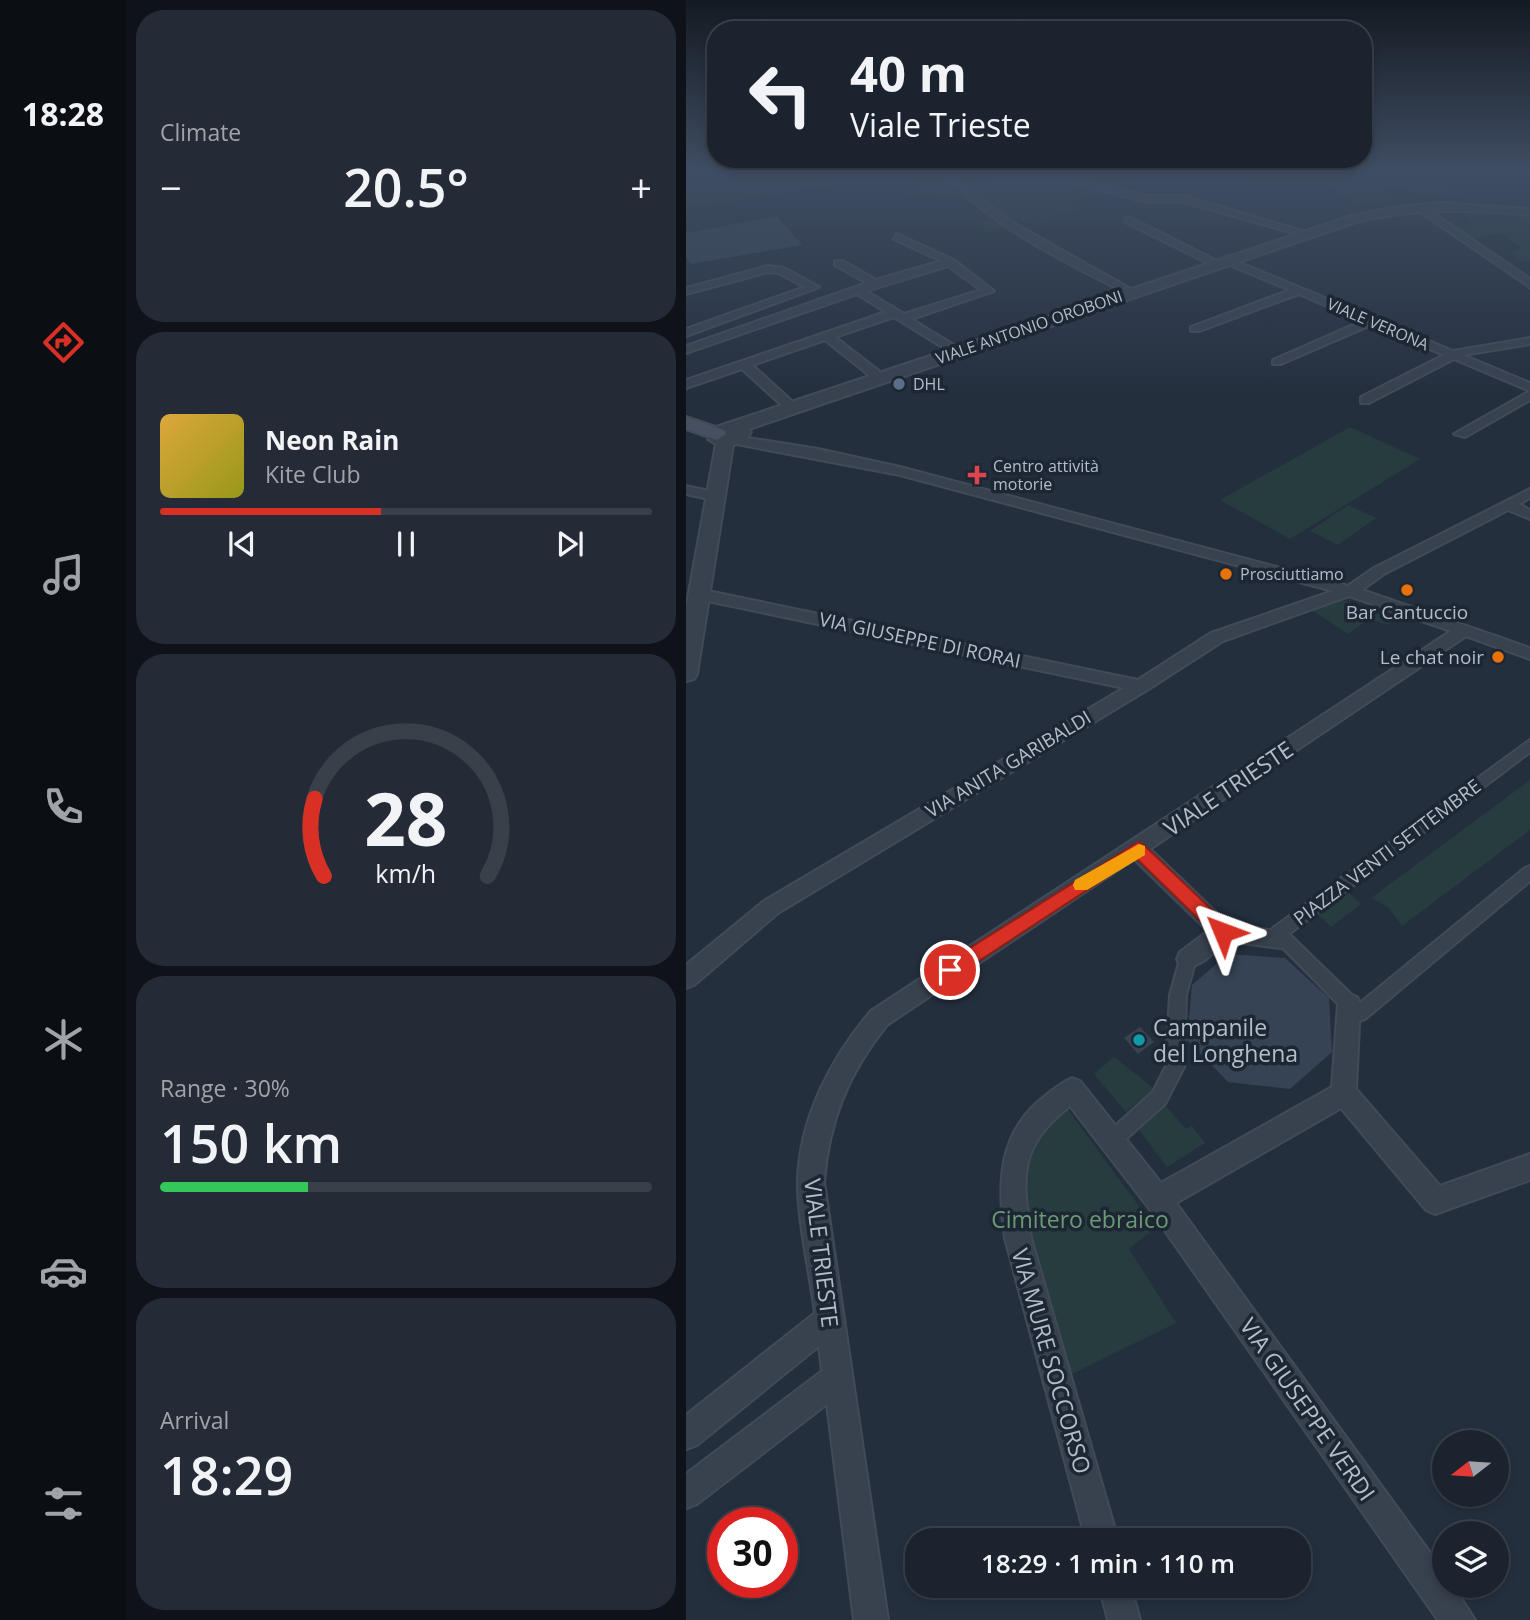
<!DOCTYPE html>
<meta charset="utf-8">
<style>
:root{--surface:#1b232e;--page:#242b36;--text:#f1f3f6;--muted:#a0a4aa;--line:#39404a;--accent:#d93025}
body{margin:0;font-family:"Open Sans",sans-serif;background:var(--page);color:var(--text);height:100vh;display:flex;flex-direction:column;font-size:26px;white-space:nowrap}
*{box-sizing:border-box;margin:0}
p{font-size:23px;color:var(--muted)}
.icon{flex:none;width:38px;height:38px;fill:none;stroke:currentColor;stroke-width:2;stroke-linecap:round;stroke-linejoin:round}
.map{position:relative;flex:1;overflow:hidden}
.drawer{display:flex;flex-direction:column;gap:10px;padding:10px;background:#0f1319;width:560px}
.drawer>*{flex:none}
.hud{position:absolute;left:21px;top:21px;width:665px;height:147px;border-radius:28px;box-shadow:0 4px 10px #0003,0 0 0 2px var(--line);background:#1b232e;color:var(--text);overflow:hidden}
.needle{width:46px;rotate:253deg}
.tools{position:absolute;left:746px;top:1430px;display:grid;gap:14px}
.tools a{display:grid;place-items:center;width:77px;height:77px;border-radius:50%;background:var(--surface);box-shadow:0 4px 10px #0003,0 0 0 2px var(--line);font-size:35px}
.speed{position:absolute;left:21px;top:1507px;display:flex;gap:14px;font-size:35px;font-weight:700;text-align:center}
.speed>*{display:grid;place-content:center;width:91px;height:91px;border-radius:50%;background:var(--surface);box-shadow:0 4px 10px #0003,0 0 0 2px var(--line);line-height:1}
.speed .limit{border:10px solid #d22;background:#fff;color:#111}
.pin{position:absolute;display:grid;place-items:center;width:60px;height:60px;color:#fff;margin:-30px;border:4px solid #fff;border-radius:50%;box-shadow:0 2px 7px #0007}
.me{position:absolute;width:77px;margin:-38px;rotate:314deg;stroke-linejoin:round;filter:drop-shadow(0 0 5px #0008)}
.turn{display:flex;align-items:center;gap:24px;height:147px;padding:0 28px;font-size:32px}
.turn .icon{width:91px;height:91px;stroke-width:2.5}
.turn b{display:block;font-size:49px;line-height:60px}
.big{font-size:52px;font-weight:600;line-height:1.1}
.drawer .card{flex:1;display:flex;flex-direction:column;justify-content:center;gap:10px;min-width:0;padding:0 24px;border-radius:28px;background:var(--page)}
.drawer .dial{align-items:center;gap:0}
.dial svg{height:182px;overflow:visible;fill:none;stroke:var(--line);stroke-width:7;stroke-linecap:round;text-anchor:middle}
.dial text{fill:var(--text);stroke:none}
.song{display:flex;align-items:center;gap:21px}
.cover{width:84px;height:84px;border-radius:10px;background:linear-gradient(135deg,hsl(40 70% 55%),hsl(60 70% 35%))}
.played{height:7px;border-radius:4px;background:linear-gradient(90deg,var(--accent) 45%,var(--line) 45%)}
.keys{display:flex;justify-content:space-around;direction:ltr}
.heat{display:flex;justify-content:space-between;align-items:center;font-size:38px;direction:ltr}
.charge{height:10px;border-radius:5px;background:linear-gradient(90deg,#34c759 30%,var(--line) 0)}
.trip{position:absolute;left:219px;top:1528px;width:406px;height:70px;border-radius:28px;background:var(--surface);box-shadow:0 4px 10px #0003,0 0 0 2px var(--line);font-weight:600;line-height:70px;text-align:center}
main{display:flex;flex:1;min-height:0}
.tab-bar{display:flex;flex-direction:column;width:126px;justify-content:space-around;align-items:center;background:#0b0e12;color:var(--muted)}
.tab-bar .icon{width:49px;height:49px}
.tab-bar .on{color:var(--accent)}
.tab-bar b{font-size:32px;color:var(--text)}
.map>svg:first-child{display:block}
</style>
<main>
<nav class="tab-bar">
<b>18:28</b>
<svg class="icon on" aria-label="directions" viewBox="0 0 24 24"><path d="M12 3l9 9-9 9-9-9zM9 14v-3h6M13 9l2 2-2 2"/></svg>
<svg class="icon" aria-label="music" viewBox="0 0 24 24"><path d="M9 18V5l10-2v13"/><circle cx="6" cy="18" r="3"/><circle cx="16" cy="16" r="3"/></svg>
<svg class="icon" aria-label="phone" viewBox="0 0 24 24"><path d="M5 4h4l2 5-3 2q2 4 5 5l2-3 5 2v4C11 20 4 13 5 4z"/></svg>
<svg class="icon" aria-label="climate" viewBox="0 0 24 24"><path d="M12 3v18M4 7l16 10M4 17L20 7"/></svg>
<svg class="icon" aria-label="car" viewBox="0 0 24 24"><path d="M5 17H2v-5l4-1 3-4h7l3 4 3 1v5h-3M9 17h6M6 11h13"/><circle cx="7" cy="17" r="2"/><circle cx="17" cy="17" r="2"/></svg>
<svg class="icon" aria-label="filters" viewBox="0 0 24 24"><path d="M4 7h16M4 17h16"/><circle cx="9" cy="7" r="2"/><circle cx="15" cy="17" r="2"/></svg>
</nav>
<section class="drawer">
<div class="card"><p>Climate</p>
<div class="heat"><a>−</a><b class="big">20.5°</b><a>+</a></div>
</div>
<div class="card">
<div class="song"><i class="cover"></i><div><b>Neon Rain</b><p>Kite Club</p></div></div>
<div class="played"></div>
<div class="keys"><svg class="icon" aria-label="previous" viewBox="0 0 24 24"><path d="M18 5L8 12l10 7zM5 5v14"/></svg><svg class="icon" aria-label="pause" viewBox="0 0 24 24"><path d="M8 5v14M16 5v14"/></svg><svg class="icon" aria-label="next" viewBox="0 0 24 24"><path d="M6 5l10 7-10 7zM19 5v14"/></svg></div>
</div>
<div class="card dial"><svg viewBox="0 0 100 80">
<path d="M14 69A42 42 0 1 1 86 69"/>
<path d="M14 69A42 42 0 0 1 10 35" stroke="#d93025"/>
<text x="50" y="56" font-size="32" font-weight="700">28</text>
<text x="50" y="72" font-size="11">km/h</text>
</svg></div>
<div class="card"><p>Range · 30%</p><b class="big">150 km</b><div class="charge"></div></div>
<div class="card"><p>Arrival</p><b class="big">18:29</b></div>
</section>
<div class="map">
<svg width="844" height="1620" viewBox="0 0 844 1620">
<rect width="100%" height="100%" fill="#242f3e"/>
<g fill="#263c3f">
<path d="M 0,168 L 127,168 L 150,182 L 138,187 L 0,208 Z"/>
<path d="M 214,168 L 265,168 L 318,176 L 383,179 L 418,191 L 382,204 L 391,208 L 347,226 L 334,220 L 305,231 L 291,225 L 308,218 L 281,198 L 219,195 L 244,180 L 206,172 Z"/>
<path d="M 372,168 L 452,168 L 421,186 L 390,179 L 396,176 Z"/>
<path d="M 543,168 L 773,168 L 746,172 L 778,193 L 734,197 L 717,186 L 696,188 L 712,200 L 670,205 L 637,180 L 583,185 Z"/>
<path d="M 765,208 L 844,214 L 844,261 L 836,261 L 825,252 L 837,248 L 814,233 L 785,239 L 769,228 L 787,223 Z"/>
<path d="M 664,427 L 734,459 L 604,539 L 534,500 Z"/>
<path d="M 662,505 L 690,518 L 652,545 L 624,531 Z"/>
<path d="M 650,598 L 708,617 L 703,625 L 683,619 L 662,634 L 623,608 Z"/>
<path d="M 844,780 L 844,830 L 716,926 L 702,907 L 685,898 Z"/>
<path d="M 663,893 L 675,904 L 645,927 L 632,915 Z"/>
<path d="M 428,1057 C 442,1069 455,1076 468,1090 L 440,1112 L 408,1074 Z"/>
<path d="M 480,1106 L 500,1129 L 506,1126 L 519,1143 L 481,1167 L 451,1127 Z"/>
<path d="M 380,1107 L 469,1228 L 443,1249 L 490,1323 L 384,1375 L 338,1219 L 335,1187 L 342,1153 L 356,1128 Z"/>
</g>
<g fill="#364354">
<path d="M 91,216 L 116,245 L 5,264 L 0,257 L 0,233 Z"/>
<path d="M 542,954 L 599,958 L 643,998 L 646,1052 L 604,1089 L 542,1082 L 501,1040 L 506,985 Z"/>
<path d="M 454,1027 L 468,1042 L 452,1054 L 438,1038 Z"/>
</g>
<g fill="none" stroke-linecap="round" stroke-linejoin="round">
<g stroke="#414a57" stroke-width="4">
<g id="pedestrian">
<path d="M 844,740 L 844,752 L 603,934 L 674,1003 L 839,868 L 844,866 L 844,881 L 679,1019 L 673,1021 L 667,1019 L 587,938 L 584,933 L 587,928 Z"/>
<path d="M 502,952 L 508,954 L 510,959 L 500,995 L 498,1067 L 479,1104 L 432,1146 L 426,1149 L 420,1146 L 417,1140 L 420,1134 L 467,1092 L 480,1066 L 484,995 L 494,959 L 496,954 Z"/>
</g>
</g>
<g stroke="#414a57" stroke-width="4">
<g id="minor">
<path d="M 254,168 L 263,168 L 279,186 L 324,221 L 450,292 L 441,294 C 375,259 303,227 254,168 Z"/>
<path d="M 269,168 L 374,173 L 459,196 L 498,196 L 626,234 L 618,236 L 498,202 L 459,202 L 374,179 L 310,178 Z"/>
<path d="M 731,206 L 737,206 L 844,279 L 844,287 L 731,210 Z"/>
<path d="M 439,218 L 445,218 L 535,263 L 526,265 L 439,222 Z"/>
<path d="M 211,234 L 268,260 L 308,291 L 225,319 L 274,349 L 274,353 L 266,353 L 208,317 L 149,337 L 197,374 L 197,380 L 189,380 L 139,340 L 66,365 L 109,404 L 109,410 L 101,410 L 56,369 L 0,388 L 0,380 L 200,312 L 171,294 L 0,353 L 0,346 L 181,283 L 149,265 L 149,261 L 157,261 L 190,280 L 255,261 L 208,239 ZM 262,266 L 295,290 L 218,314 L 180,291 Z"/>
<path d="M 540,257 L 767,351 L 844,338 L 844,344 L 777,355 L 844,383 L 844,391 L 768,359 L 683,403 L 675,403 L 675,397 L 758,355 L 685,325 L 595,364 L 587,364 L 587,360 L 676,321 L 613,294 L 513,331 L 505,331 L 505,327 L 604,290 L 536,262 Z"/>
<path d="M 82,266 L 98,268 L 133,287 L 0,336 L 0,329 L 119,287 L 92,273 L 82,272 L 0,294 L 0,288 Z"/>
<path d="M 844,391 L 844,400 L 779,437 L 768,434 Z"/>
<path d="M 50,436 L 132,449 L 214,467 L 662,586 L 688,568 L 844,489 L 844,498 L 833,504 L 844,510 L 844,519 L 822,510 L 698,574 L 676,590 L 844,648 L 844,659 L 780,636 L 464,849 L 542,924 L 602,933 L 605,939 L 602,945 L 594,948 L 541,941 C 528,952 511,972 494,966 L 491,959 L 494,952 L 522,931 L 448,859 L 201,1025 C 162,1073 143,1121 138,1182 L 202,1620 L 168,1620 L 141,1404 L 11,1504 L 0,1508 L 0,1474 L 136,1371 L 133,1346 L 11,1445 L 0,1449 L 0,1415 L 129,1313 C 124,1274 111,1217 112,1180 C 114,1117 145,1058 185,1011 L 765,631 L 663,596 L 537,641 L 461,690 L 92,913 L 8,985 L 0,988 L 0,965 L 78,901 L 438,688 L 12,599 L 6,597 L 6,591 L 12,589 L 452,680 L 525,633 L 647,591 L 214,475 L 45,443 L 45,437 Z"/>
<path d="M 0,486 L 32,493 L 34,496 L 27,500 L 0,494 Z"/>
<path d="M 663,994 L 671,997 L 674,1004 L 670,1089 L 754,1186 L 844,1154 L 844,1180 L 749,1214 L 740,1210 L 655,1108 L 490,1203 L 758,1572 L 758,1586 L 767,1586 L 789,1620 L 752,1620 L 463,1208 L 384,1106 C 332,1147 336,1176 345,1238 L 432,1540 L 400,1540 L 319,1238 C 311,1184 312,1131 359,1096 C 368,1089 376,1082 386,1078 L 394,1081 L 475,1183 L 646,1087 L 652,1004 L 655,997 Z"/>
<path d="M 413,1586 L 445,1586 L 454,1620 L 422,1620 Z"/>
</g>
</g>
<g stroke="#414a57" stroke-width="4">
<path id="tertiary" d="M 755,203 L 844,209 L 844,215 C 785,209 728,208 670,222 L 63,429 L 65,432 L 58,442 L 47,445 L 11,674 L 8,679 L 0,681 L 0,609 L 30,444 L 22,439 L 30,427 L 662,217 L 710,207 Z"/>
</g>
<g stroke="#414a57" stroke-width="4">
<path id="secondary" d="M 0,417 L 38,430 L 40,434 L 31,440 L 0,429 Z"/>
</g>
<use href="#pedestrian" fill="#38414e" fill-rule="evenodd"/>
<use href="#minor" fill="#38414e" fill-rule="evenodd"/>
<use href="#tertiary" fill="#38414e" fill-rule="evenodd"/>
<use href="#secondary" fill="#465061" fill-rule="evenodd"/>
</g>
<linearGradient id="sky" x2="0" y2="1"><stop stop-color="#141a22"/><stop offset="0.43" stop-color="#3f4d63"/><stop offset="1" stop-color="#3f4d63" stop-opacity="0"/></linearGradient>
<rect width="844" height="395" fill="url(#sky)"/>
<path fill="#d93025" stroke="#8d1f18" stroke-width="2" d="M 452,842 L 457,844 L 543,926 L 546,932 L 543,937 L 531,937 L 450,858 L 270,976 L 257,976 L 255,970 L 257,965 Z"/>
<path fill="#f59e0b" d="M 453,844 L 459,846 L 459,855 L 401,890 L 389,890 L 387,885 L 389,880 Z"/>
<circle fill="#5c6f8a" stroke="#1d2633" stroke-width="2.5" cx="213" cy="384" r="7"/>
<path fill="#e0444e" stroke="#1d2633" stroke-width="2.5" d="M287.5 464.5h7v7h7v7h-7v7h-7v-7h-7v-7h7z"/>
<g fill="#e8710a" stroke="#1d2633" stroke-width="2.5">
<circle cx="540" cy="574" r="7"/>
<circle cx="721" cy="590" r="7"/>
<circle cx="812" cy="657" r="7"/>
</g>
<circle fill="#0f9aa8" stroke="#1d2633" stroke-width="2.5" cx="453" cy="1040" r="7"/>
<g text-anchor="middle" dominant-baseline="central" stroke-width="7" stroke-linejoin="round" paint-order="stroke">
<g font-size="16" fill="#b4bcc9" stroke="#1d2633">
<text transform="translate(692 324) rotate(23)">VIALE VERONA</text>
<text transform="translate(343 327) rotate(-19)">VIALE ANTONIO OROBONI</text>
</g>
<g font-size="16" fill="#b4bcc9" stroke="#1d2633" text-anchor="start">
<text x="227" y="384">DHL</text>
<text x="307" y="466">Centro attività<tspan x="307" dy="18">motorie</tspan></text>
<text x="554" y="574">Prosciuttiamo</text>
</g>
<g font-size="19" fill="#b4bcc9" stroke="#1d2633">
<text x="721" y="612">Bar Cantuccio</text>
<text x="798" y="657" text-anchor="end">Le chat noir</text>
</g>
<g font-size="19" fill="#b4bcc9" stroke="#1d2633">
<text transform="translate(234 640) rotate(12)">VIA GIUSEPPE DI RORAI</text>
<text transform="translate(322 764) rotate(-31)">VIA ANITA GARIBALDI</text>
<text transform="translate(701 852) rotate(-37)">PIAZZA VENTI SETTEMBRE</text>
</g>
<g font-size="23" fill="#b4bcc9" stroke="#1d2633">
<text transform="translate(542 788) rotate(-34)">VIALE TRIESTE</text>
<text transform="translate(136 1253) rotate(83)">VIALE TRIESTE</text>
<text transform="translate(366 1361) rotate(74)">VIA MURE SOCCORSO</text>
<text transform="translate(622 1409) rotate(55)">VIA GIUSEPPE VERDI</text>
</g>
<g font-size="23" fill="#b4bcc9" stroke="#1d2633" text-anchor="start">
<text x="467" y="1027">Campanile<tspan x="467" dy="26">del Longhena</tspan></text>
</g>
<g font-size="23" fill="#6b9a76" stroke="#1d2633">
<text x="394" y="1219">Cimitero ebraico</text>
</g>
</g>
</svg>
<div class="tools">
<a><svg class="needle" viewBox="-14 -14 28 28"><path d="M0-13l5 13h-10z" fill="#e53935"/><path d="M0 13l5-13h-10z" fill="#a0a4aa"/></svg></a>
<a><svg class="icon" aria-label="layers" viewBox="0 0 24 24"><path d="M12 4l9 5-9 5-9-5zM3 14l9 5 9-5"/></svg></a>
</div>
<div class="speed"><div class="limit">30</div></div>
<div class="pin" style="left:264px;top:970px;background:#d93025"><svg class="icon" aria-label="arrive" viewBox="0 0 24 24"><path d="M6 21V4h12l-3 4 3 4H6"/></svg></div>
<svg class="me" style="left:537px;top:932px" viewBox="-20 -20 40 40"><path d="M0-17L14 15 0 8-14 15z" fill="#d93025" stroke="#fff" stroke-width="4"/></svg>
<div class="trip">18:29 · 1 min · 110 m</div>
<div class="hud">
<div class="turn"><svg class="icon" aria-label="left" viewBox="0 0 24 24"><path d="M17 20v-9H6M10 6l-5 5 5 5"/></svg><div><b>40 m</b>Viale Trieste</div></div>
</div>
</div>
</main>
